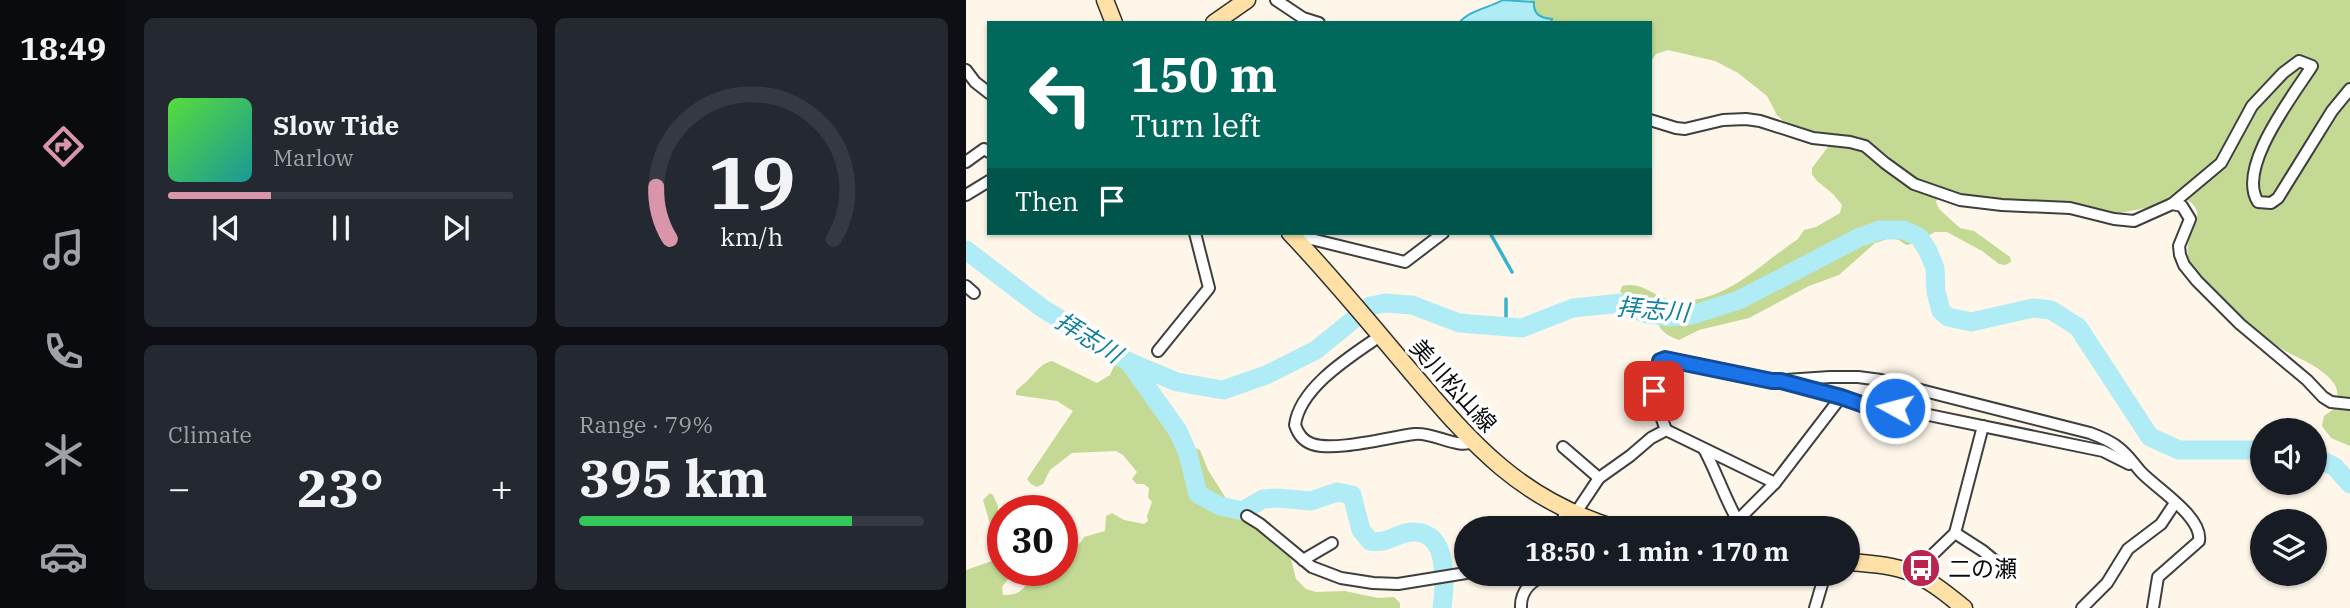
<!DOCTYPE html>
<meta charset="utf-8">
<style>
:root{--surface:#171b24;--page:#242831;--text:#f1f3f6;--muted:#9ea1a6;--line:#363941;--accent:#d996aa}
body{margin:0;font-family:"IBM Plex Serif","Noto Sans JP",serif;background:var(--page);color:var(--text);height:100vh;display:flex;flex-direction:column;font-size:26px;white-space:nowrap}
*{box-sizing:border-box;margin:0}
p{font-size:23px;color:var(--muted)}
.icon{flex:none;width:38px;height:38px;fill:none;stroke:currentColor;stroke-width:2;stroke-linecap:round;stroke-linejoin:round}
.map{position:relative;flex:1;overflow:hidden}
.details{display:flex;flex-direction:column;gap:18px;padding:18px;background:#0d0f14;width:840px}
.details>*{flex:none}
.hud{position:absolute;left:21px;top:21px;width:665px;height:214px;border-radius:0px;box-shadow:0 2px 5px #0004;background:#00695c;color:#fff;overflow:hidden}
.fabs{position:absolute;left:1284px;top:418px;display:grid;gap:14px}
.fabs a{display:grid;place-items:center;width:77px;height:77px;border-radius:50%;background:var(--surface);box-shadow:0 2px 5px #0004;font-size:35px}
.speed{position:absolute;left:21px;top:495px;display:flex;gap:14px;font-size:35px;font-weight:700;text-align:center}
.speed>*{display:grid;place-content:center;width:91px;height:91px;border-radius:50%;background:var(--surface);box-shadow:0 2px 5px #0004;line-height:1}
.speed .limit{border:10px solid #d22;background:#fff;color:#111}
.pin{position:absolute;display:grid;place-items:center;width:60px;height:60px;color:#fff;margin:-30px;border-radius:14px;box-shadow:0 4px 10px #0006}
.me{position:absolute;width:77px;margin:-38px;rotate:277deg;stroke-linejoin:round;filter:drop-shadow(0 0 5px #0008)}
.turn{display:flex;align-items:center;gap:24px;height:147px;padding:0 28px;font-size:32px}
.turn .icon{width:91px;height:91px;stroke-width:2.5}
.turn b{display:block;font-size:49px;line-height:60px}
.then{display:flex;align-items:center;height:66px;padding:0 28px;background:#0003;gap:14px;font-size:26px}
.big{font-size:52px;font-weight:700;line-height:1.1}
.details .tile{flex:1;display:flex;flex-direction:column;justify-content:center;gap:10px;min-width:0;padding:0 24px;border-radius:10px;background:var(--page)}
.details .dial{align-items:center;gap:0}
.dial svg{height:182px;overflow:visible;fill:none;stroke:var(--line);stroke-width:7;stroke-linecap:round;text-anchor:middle}
.dial text{fill:var(--text);stroke:none}
.song{display:flex;align-items:center;gap:21px}
.cover{width:84px;height:84px;border-radius:10px;background:linear-gradient(135deg,hsl(110 70% 55%),hsl(180 70% 35%))}
.played{height:7px;border-radius:4px;background:linear-gradient(90deg,var(--accent) 30%,var(--line) 30%)}
.keys{display:flex;justify-content:space-around;direction:ltr}
.heat{display:flex;justify-content:space-between;align-items:center;font-size:38px;direction:ltr}
.charge{height:10px;border-radius:5px;background:linear-gradient(90deg,#34c759 79%,var(--line) 0)}
.details .tiles{flex:1;display:grid;gap:18px;grid-template-columns:repeat(2,1fr)}
.trip{position:absolute;left:488px;top:516px;width:406px;height:70px;border-radius:35px;background:var(--surface);box-shadow:0 2px 5px #0004;font-weight:700;line-height:70px;text-align:center}
main{display:flex;flex:1;min-height:0}
.menu{display:flex;flex-direction:column;width:126px;justify-content:space-around;align-items:center;background:#090b0e;color:var(--muted)}
.menu .icon{width:49px;height:49px}
.menu .active{color:var(--accent)}
.menu b{font-size:32px;color:var(--text)}
.map>svg:first-child{display:block}
</style>
<main>
<nav class="menu">
<b>18:49</b>
<svg class="icon active" aria-label="directions" viewBox="0 0 24 24"><path d="M12 3l9 9-9 9-9-9zM9 14v-3h6M13 9l2 2-2 2"/></svg>
<svg class="icon" aria-label="music" viewBox="0 0 24 24"><path d="M9 18V5l10-2v13"/><circle cx="6" cy="18" r="3"/><circle cx="16" cy="16" r="3"/></svg>
<svg class="icon" aria-label="phone" viewBox="0 0 24 24"><path d="M5 4h4l2 5-3 2q2 4 5 5l2-3 5 2v4C11 20 4 13 5 4z"/></svg>
<svg class="icon" aria-label="climate" viewBox="0 0 24 24"><path d="M12 3v18M4 7l16 10M4 17L20 7"/></svg>
<svg class="icon" aria-label="car" viewBox="0 0 24 24"><path d="M5 17H2v-5l4-1 3-4h7l3 4 3 1v5h-3M9 17h6M6 11h13"/><circle cx="7" cy="17" r="2"/><circle cx="17" cy="17" r="2"/></svg>
</nav>
<section class="details">
<div class="tiles">
<div class="tile">
<div class="song"><i class="cover"></i><div><b>Slow Tide</b><p>Marlow</p></div></div>
<div class="played"></div>
<div class="keys"><svg class="icon" aria-label="previous" viewBox="0 0 24 24"><path d="M18 5L8 12l10 7zM5 5v14"/></svg><svg class="icon" aria-label="pause" viewBox="0 0 24 24"><path d="M8 5v14M16 5v14"/></svg><svg class="icon" aria-label="next" viewBox="0 0 24 24"><path d="M6 5l10 7-10 7zM19 5v14"/></svg></div>
</div>
<div class="tile dial"><svg viewBox="0 0 100 80">
<path d="M14 69A42 42 0 1 1 86 69"/>
<path d="M14 69A42 42 0 0 1 8 46" stroke="#d996aa"/>
<text x="50" y="56" font-size="32" font-weight="700">19</text>
<text x="50" y="72" font-size="11">km/h</text>
</svg></div>
<div class="tile"><p>Climate</p>
<div class="heat"><a>−</a><b class="big">23°</b><a>+</a></div>
</div>
<div class="tile"><p>Range · 79%</p><b class="big">395 km</b><div class="charge"></div></div>
</div>
</section>
<div class="map">
<svg width="1384" height="608" viewBox="0 0 1384 608">
<rect width="100%" height="100%" fill="#fff6ea"/>
<g fill="#c3d994">
<path d="M 564,0 L 1384,0 L 1384,446 L 1365,438 L 1356,426 L 1358,416 L 1372,406 C 1372,400 1372,390 1369,385 C 1357,366 1329,358 1311,346 C 1291,332 1272,313 1255,296 C 1246,288 1226,269 1223,260 C 1213,232 1256,209 1208,195 L 1185,207 L 1143,215 L 1122,207 L 1089,201 L 1038,202 L 994,196 L 975,189 L 970,202 L 973,209 L 994,228 L 1008,231 L 1044,257 L 1045,262 L 1039,265 L 1033,264 L 1016,251 L 981,232 L 969,232 L 947,244 L 940,245 L 933,240 L 925,238 L 909,243 L 873,275 L 843,286 L 783,318 L 733,330 L 713,340 C 687,331 695,319 679,305 C 671,299 662,297 654,292 L 656,286 C 677,281 688,298 707,300 C 757,306 794,264 832,239 L 838,230 L 850,227 L 874,213 L 876,205 L 867,194 L 851,181 L 846,174 L 846,168 L 862,147 L 858,134 L 818,122 L 811,115 L 801,96 L 772,73 L 749,61 L 702,50 L 690,54 L 684,63 L 684,23 L 585,23 L 585,19 C 572,18 569,12 564,0 Z"/>
<path d="M 86,361 L 131,383 L 144,375 L 148,366 L 154,364 L 159,366 L 210,433 C 216,445 221,445 234,450 L 242,470 L 261,500 L 274,516 L 305,538 L 325,559 L 330,579 L 340,589 L 350,592 L 379,591 L 412,598 L 428,597 L 434,603 L 434,608 L 0,608 L 0,570 L 26,561 L 33,554 L 17,500 L 24,493 L 27,495 L 32,506 L 32,519 L 37,522 L 37,570 L 48,571 L 36,587 L 37,595 C 60,596 59,581 75,571 L 96,570 L 96,557 L 102,557 L 103,550 L 115,542 L 118,537 L 139,531 L 140,516 L 146,513 L 158,520 L 178,524 L 182,521 L 181,516 L 186,502 L 182,497 L 183,488 L 178,484 L 171,484 L 166,479 L 171,472 L 157,455 L 150,451 L 106,453 L 84,470 L 77,484 L 71,487 L 65,484 L 61,479 L 107,411 L 91,401 L 50,395 L 50,391 C 54,386 59,384 63,379 C 71,371 74,364 86,361 Z"/>
</g>
<path fill="#b0ecf6" stroke="#37b3cd" stroke-width="2" d="M 537,0 L 568,2 C 567,14 574,18 586,19 L 585,23 L 493,23 C 503,10 523,8 537,0 Z"/>
<g fill="none" stroke-linecap="round" stroke-linejoin="round">
<g stroke="#37b3cd" stroke-width="3.5">
<path d="M 524,233 L 546,272"/>
<path d="M 540,327 L 540,299"/>
</g>
<g stroke="#b0ecf6" stroke-width="19">
<path d="M 0,250 L 76,308 L 163,362 L 211,382 L 257,390 L 300,375 L 350,350 L 404,306 L 419,303 L 446,305 L 493,323 L 556,328 L 607,308 L 655,303 L 678,313 L 703,317 L 726,315 L 773,300 L 892,238 L 914,230 L 938,230 L 953,237 L 962,251 L 969,268 L 970,292 L 975,311 L 982,317 L 1005,322 L 1067,308 L 1085,310 L 1112,327 L 1184,437 L 1213,450 L 1297,450"/>
<path d="M 163,362 L 212,431 L 222,454 L 232,494 L 254,506 L 277,511 L 297,499 L 311,498 L 345,501 L 371,492 L 386,495 L 395,530 L 404,541 C 424,544 429,533 446,532 C 484,530 479,585 476,608"/>
<path d="M 1349,457 L 1369,467 L 1384,484"/>
</g>
<g stroke="#3f3f3f" stroke-width="14">
<g id="street">
<path d="M 310,0 L 337,18 L 353,23"/>
<path d="M 0,70 L 9,82 L 23,93"/>
<path d="M 684,120 L 710,128 L 719,129 L 757,120 L 780,119 L 794,121 L 847,138 L 884,142 L 899,146 L 919,163 L 948,184 L 994,200 L 1036,205 L 1104,208 L 1148,219 L 1168,221 L 1206,204 L 1255,163 L 1286,106 L 1317,73 L 1333,61 L 1346,66 C 1327,96 1270,168 1292,202 L 1305,203 L 1312,198 L 1366,111 L 1384,89"/>
<path d="M 0,162 L 18,149 L 23,152"/>
<path d="M 0,195 L 23,181"/>
<path d="M 1206,204 L 1216,206 L 1224,219 L 1213,246 L 1214,255 L 1218,265 L 1231,281 L 1274,324 L 1341,380 L 1357,397 L 1365,402 L 1384,404"/>
<path d="M 328,237 L 341,238 L 439,262 L 477,233"/>
<path d="M 0,286 L 8,293"/>
<path d="M 414,336 C 385,356 334,387 329,425 C 332,434 337,441 346,444 C 369,452 423,437 449,434 C 467,432 492,449 506,442"/>
<path d="M 192,351 L 243,288 L 229,233"/>
<path d="M 817,382 L 875,397"/>
<path d="M 700,430 L 809,483 L 875,397 L 901,406 L 929,408 L 1137,451 L 1163,464"/>
<path d="M 597,447 L 633,478"/>
<path d="M 738,449 C 752,475 760,503 776,528"/>
<path d="M 609,514 L 633,478 L 664,456 L 685,438 L 700,430 L 689,400 L 694,361 L 699,359 L 806,381 L 864,377 L 892,377 L 915,380 L 1124,433 C 1135,437 1145,441 1153,448 C 1162,455 1168,464 1175,472 C 1191,489 1237,517 1233,541 L 1192,577 L 1187,608"/>
<path d="M 281,516 L 294,524 L 346,567 L 375,578 L 407,583 L 432,584 L 500,573"/>
<path d="M 771,521 L 809,483"/>
<path d="M 594,528 L 600,510"/>
<path d="M 989,533 L 1017,551 L 1035,566"/>
<path d="M 337,560 L 366,543"/>
<path d="M 951,573 L 961,560 L 989,533 L 1017,426"/>
<path d="M 555,608 C 554,590 567,579 583,574"/>
<path d="M 849,608 L 859,574"/>
<path d="M 1116,608 L 1141,583 L 1162,549 L 1195,524 L 1209,503"/>
</g>
</g>
<g stroke="#2e2e2e" stroke-width="19">
<g id="secondary">
<path d="M 139,0 L 148,23"/>
<path d="M 248,23 L 281,0"/>
<path d="M 324,233 C 367,278 406,326 446,373 C 507,445 555,500 649,528"/>
<path d="M 882,562 C 941,566 953,571 998,608"/>
</g>
</g>
<use href="#street" stroke="#fff" stroke-width="10"/>
<use href="#secondary" stroke="#ffe0a6" stroke-width="16"/>
</g>
<g fill="none" stroke-linecap="round" stroke-linejoin="round">
<g stroke="#114b97" stroke-width="18">
<path id="route" d="M 688,391 L 694,361 L 699,359 L 806,381 L 815,381 L 875,397 L 901,406 L 929,408"/>
</g>
<use href="#route" stroke="#1a73e8" stroke-width="12"/>
</g>
<defs>
<g id="bus-disc" transform="scale(2.0125)"><circle r="9.5" fill="#bb244e" stroke="#fff"/><path d="M-5-6H5V4H4V6H2V4H-2V6H-4V4H-5ZM-3.5-4V0h7V-4ZM-3.5 1.2v1.5H-2V1.2ZM2 1.2v1.5H3.5V1.2Z" fill="#fff"/></g>
</defs>
<g fill-rule="evenodd">
<use href="#bus-disc" x="955" y="568"/>
</g>
<g text-anchor="middle" dominant-baseline="central" stroke-width="7" stroke-linejoin="round" paint-order="stroke">
<g font-size="23" fill="#0c0c0c" stroke="#fff">
<text transform="translate(488 385) rotate(48)">美川松山線</text>
</g>
<g font-size="23" fill="#0c0c0c" stroke="#fff" text-anchor="start">
<text x="982" y="568">二の瀬</text>
</g>
<g font-size="24" font-style="italic" fill="#16819d" stroke="#fff">
<text transform="translate(687 309) rotate(5)">拝志川</text>
<text transform="translate(123 337) rotate(32)">拝志川</text>
</g>
</g>
</svg>
<div class="fabs">
<a><svg class="icon" aria-label="sound" viewBox="0 0 24 24"><path d="M4 9h4l5-4v14l-5-4H4zM17 9q2 3 0 6"/></svg></a>
<a><svg class="icon" aria-label="layers" viewBox="0 0 24 24"><path d="M12 4l9 5-9 5-9-5zM3 14l9 5 9-5"/></svg></a>
</div>
<div class="speed"><div class="limit">30</div></div>
<div class="pin" style="left:688px;top:391px;background:#d93025"><svg class="icon" aria-label="arrive" viewBox="0 0 24 24"><path d="M6 21V4h12l-3 4 3 4H6"/></svg></div>
<svg class="me" style="left:929px;top:408px" viewBox="-20 -20 40 40"><circle r="17" fill="#1a73e8" stroke="#fff" stroke-width="3"/><path d="M0-11L8 9 0 5-8 9z" fill="#fff"/></svg>
<div class="trip">18:50 · 1 min · 170 m</div>
<div class="hud">
<div class="turn"><svg class="icon" aria-label="left" viewBox="0 0 24 24"><path d="M17 20v-9H6M10 6l-5 5 5 5"/></svg><div><b>150 m</b>Turn left</div></div>
<div class="then">Then<svg class="icon" aria-label="arrive" viewBox="0 0 24 24"><path d="M6 21V4h12l-3 4 3 4H6"/></svg></div>
</div>
</div>
</main>
